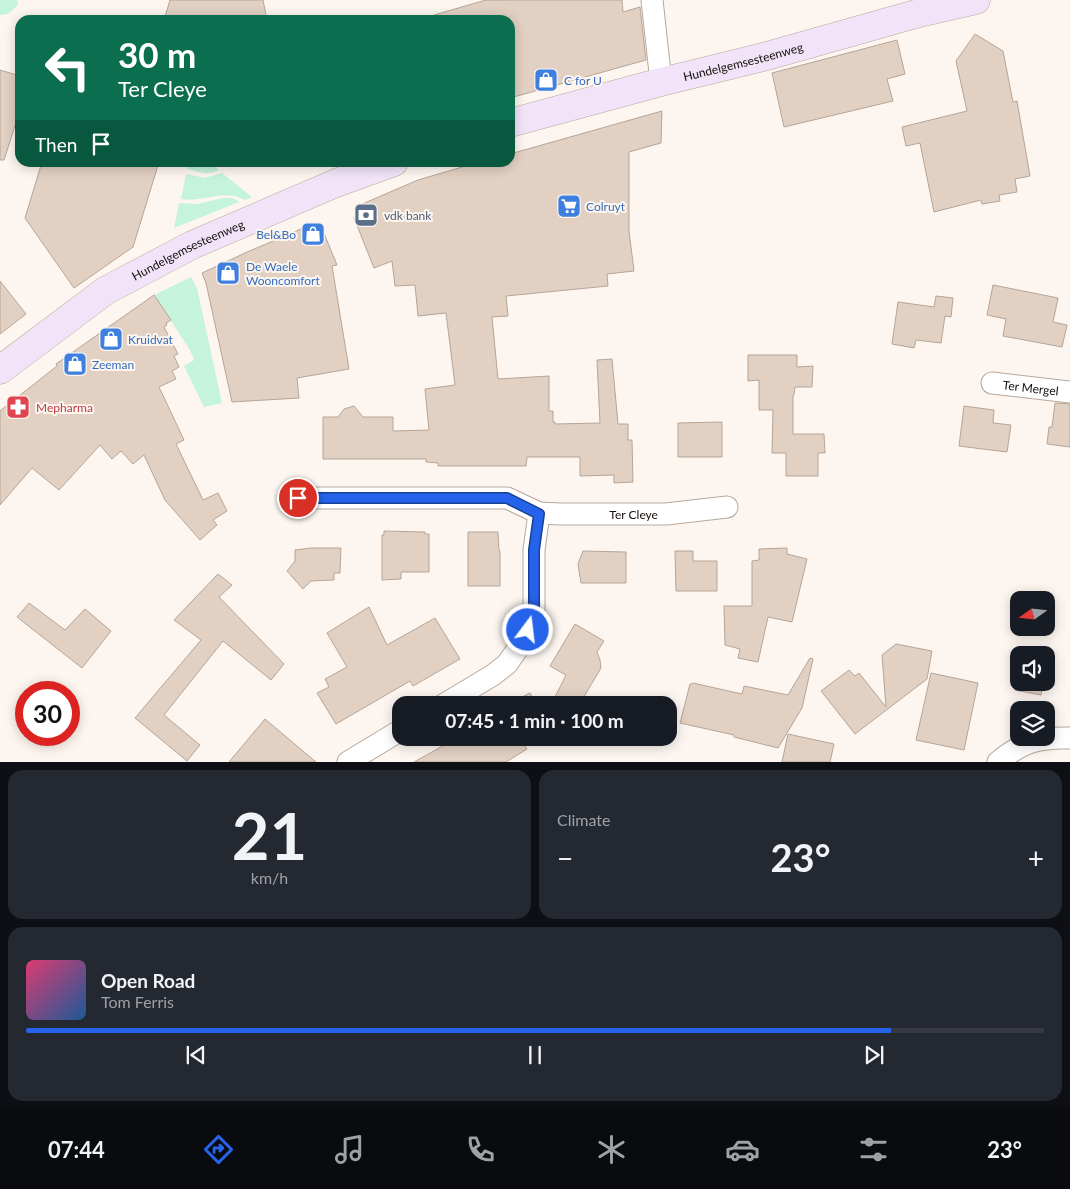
<!DOCTYPE html>
<meta charset="utf-8">
<style>
:root{--surface:#171b24;--page:#242831;--text:#f1f3f6;--muted:#9ea1a6;--line:#363941;--accent:#2563eb}
body{margin:0;font-family:Lato,sans-serif;background:var(--page);color:var(--text);height:100vh;display:flex;flex-direction:column;font-size:19px;white-space:nowrap}
*{box-sizing:border-box;margin:0}
p{font-size:16px;color:var(--muted)}
.icon{flex:none;width:28px;height:28px;fill:none;stroke:currentColor;stroke-width:2;stroke-linecap:round;stroke-linejoin:round}
.map{position:relative;height:762px;overflow:hidden}
.sheet{display:flex;flex-direction:column;gap:8px;padding:8px;background:#0d0f14;flex:1}
.sheet>*{flex:none}
.top-card{position:absolute;left:15px;top:15px;width:500px;height:152px;border-radius:15px;box-shadow:0 2px 12px #0003;background:#0b6e4f;color:#fff;overflow:hidden}
.needle{width:32px;rotate:255deg}
.buttons{position:absolute;left:1010px;top:591px;display:grid;gap:10px}
.buttons a{display:grid;place-items:center;width:45px;height:45px;border-radius:10px;background:var(--surface);box-shadow:0 2px 12px #0003;font-size:25px}
.speed{position:absolute;left:15px;top:681px;display:flex;gap:10px;font-size:25px;font-weight:700;text-align:center}
.speed>*{display:grid;place-content:center;width:65px;height:65px;border-radius:50%;background:var(--surface);box-shadow:0 2px 12px #0003;line-height:1}
.speed .limit{border:8px solid #d22;background:#fff;color:#111}
.pin{position:absolute;display:grid;place-items:center;width:42px;height:42px;color:#fff;margin:-21px;border:2px solid #fff;border-radius:50%;box-shadow:0 1px 5px #0007}
.me{position:absolute;width:55px;margin:-28px;rotate:15deg;stroke-linejoin:round;filter:drop-shadow(0 0 4px #0008)}
.turn{display:flex;align-items:center;gap:18px;height:105px;padding:0 20px;font-size:22px}
.turn .icon{width:65px;height:65px;stroke-width:2.5}
.turn b{display:block;font-size:35px;line-height:42px}
.then{display:flex;align-items:center;height:48px;padding:0 20px;background:#0003;gap:10px;font-size:19px}
.big{font-size:38px;font-weight:700;line-height:1.1}
.sheet .widget{flex:1;display:flex;flex-direction:column;justify-content:center;gap:8px;min-width:0;padding:0 18px;border-radius:15px;background:var(--page)}
.sheet .dial{align-items:center;gap:0}
.dial b{font-size:65px;line-height:1}
.song{display:flex;align-items:center;gap:15px}
.cover{width:60px;height:60px;border-radius:8px;background:linear-gradient(135deg,hsl(340 70% 55%),hsl(210 70% 35%))}
.played{height:5px;border-radius:2px;background:linear-gradient(90deg,var(--accent) 85%,var(--line) 85%)}
.keys{display:flex;justify-content:space-around;direction:ltr}
.heat{display:flex;justify-content:space-between;align-items:center;font-size:28px;direction:ltr}
.sheet .tiles{flex:1;display:grid;gap:8px;grid-template-columns:1fr 1fr}
.widget:last-child{grid-column:span 2}
.trip{position:absolute;left:392px;top:696px;width:285px;height:50px;border-radius:15px;background:var(--surface);box-shadow:0 2px 12px #0003;font-weight:700;line-height:50px;text-align:center}
.tabs{display:flex;height:80px;justify-content:space-around;align-items:center;background:#090b0e;color:var(--muted)}
.tabs .icon{width:35px;height:35px}
.tabs .current{color:var(--accent)}
.tabs b{font-size:22px;color:var(--text)}
.map>svg:first-child{display:block}
</style>
<div class="map">
<svg width="1070" height="762" viewBox="0 0 1070 762">
<rect width="100%" height="100%" fill="#fdf6f0"/>
<g fill="#c6f3db">
<path d="M 0,0 L 17,0 L 18,5 L 8,14 L 0,15 Z"/>
<path d="M 210,162 L 219,170 C 205,177 201,171 187,169 L 189,163 Z"/>
<path d="M 222,173 L 252,197 L 245,200 C 222,188 205,203 181,199 L 186,174 L 205,178 Z"/>
<path d="M 223,198 L 233,198 L 239,202 L 174,228 L 179,203 L 197,204 Z"/>
<path d="M 191,277 L 197,288 L 222,403 L 204,407 L 184,366 L 194,360 L 190,350 L 154,295 Z"/>
</g>
<g fill="#e2d0c2" stroke="#b6a597">
<path d="M 170,0 L 263,0 L 267,20 L 164,20 Z"/>
<path d="M 486,0 L 622,0 L 623,12 L 640,7 L 646,60 L 510,98 L 510,20 L 435,20 L 434,15 Z"/>
<path d="M 975,34 L 1003,51 L 1013,102 L 1017,101 L 1030,176 L 1015,179 L 1017,192 L 999,195 L 1000,201 L 982,204 L 981,200 L 934,212 L 920,143 L 906,146 L 902,127 L 967,111 L 956,61 Z"/>
<path d="M 897,40 L 905,74 L 887,79 L 893,101 L 784,127 L 772,73 Z"/>
<path d="M 0,70 L 20,76 L 20,110 L 4,160 L 0,160 Z"/>
<path d="M 662,111 L 661,143 L 629,152 L 629,231 L 634,271 L 607,274 L 608,286 L 506,296 L 508,316 L 492,317 L 498,379 L 549,376 L 549,411 L 553,411 L 553,422 L 555,422 L 555,424 L 600,423 L 597,360 L 612,359 L 618,424 L 628,424 L 628,440 L 632,440 L 633,482 L 614,483 L 614,475 L 580,476 L 580,457 L 527,457 L 526,466 L 438,466 L 438,463 L 426,462 L 426,459 L 323,459 L 323,417 L 338,417 L 344,409 L 354,406 L 363,417 L 393,417 L 393,431 L 429,430 L 425,389 L 455,385 L 446,313 L 418,316 L 415,285 L 395,286 L 392,261 L 374,268 L 354,218 L 360,205 L 418,180 L 479,162 L 510,162 L 510,154 Z"/>
<path d="M 42,162 L 159,162 L 133,247 L 74,288 L 25,218 Z"/>
<path d="M 315,223 L 321,226 L 337,265 L 332,266 L 349,369 L 297,378 L 299,398 L 232,402 L 206,283 L 202,273 L 245,253 Z"/>
<path d="M 0,281 L 26,314 L 0,334 Z"/>
<path d="M 993,285 L 1058,298 L 1053,322 L 1067,325 L 1062,347 L 1003,336 L 1006,319 L 987,315 Z"/>
<path d="M 154,295 L 171,320 L 166,323 L 167,325 L 164,327 L 178,354 L 174,356 L 179,367 L 172,371 L 176,379 L 159,387 L 184,440 L 176,444 L 203,500 L 218,493 L 227,511 L 213,520 L 217,525 L 200,540 L 165,500 L 144,455 L 133,464 L 121,451 L 112,459 L 100,445 L 59,490 L 32,468 L 0,505 L 0,411 L 57,366 L 56,364 Z"/>
<path d="M 936,296 L 953,298 L 951,317 L 945,316 L 941,343 L 916,340 L 914,348 L 892,344 L 898,302 L 934,307 Z"/>
<path d="M 748,355 L 797,355 L 797,367 L 813,366 L 812,387 L 795,387 L 794,395 L 793,395 L 793,434 L 824,434 L 825,453 L 818,453 L 818,476 L 786,476 L 786,453 L 772,453 L 773,410 L 759,410 L 759,380 L 748,381 Z"/>
<path d="M 1055,403 L 1070,404 L 1070,447 L 1047,444 L 1049,427 L 1052,427 Z"/>
<path d="M 964,406 L 994,410 L 993,423 L 1011,425 L 1007,452 L 959,446 Z"/>
<path d="M 722,422 L 722,457 L 678,457 L 678,423 Z"/>
<path d="M 384,531 L 425,532 L 425,534 L 429,534 L 429,572 L 401,572 L 401,579 L 382,580 L 382,535 L 384,535 Z"/>
<path d="M 468,532 L 498,532 L 499,550 L 500,551 L 500,586 L 468,586 Z"/>
<path d="M 311,548 L 341,548 L 340,573 L 334,573 L 334,580 L 311,581 L 303,589 L 287,571 L 295,561 L 295,550 Z"/>
<path d="M 787,548 L 787,554 L 807,559 L 792,622 L 768,617 L 758,662 L 738,658 L 740,649 L 725,645 L 724,606 L 752,606 L 752,561 L 759,560 L 759,549 Z"/>
<path d="M 583,551 L 626,552 L 626,583 L 581,583 L 578,564 Z"/>
<path d="M 675,551 L 693,551 L 693,561 L 717,561 L 717,591 L 676,591 Z"/>
<path d="M 218,574 L 232,585 L 219,597 L 284,664 L 271,680 L 223,641 L 164,715 L 200,745 L 187,761 L 135,718 L 201,640 L 174,620 Z"/>
<path d="M 29,603 L 65,630 L 85,609 L 111,631 L 82,668 L 17,617 Z"/>
<path d="M 369,607 L 387,645 L 435,618 L 460,659 L 413,686 L 410,681 L 336,724 L 317,693 L 329,687 L 325,679 L 347,667 L 327,633 Z"/>
<path d="M 575,624 L 604,641 L 597,652 L 600,660 L 601,668 L 579,705 L 551,705 L 566,675 L 550,666 Z"/>
<path d="M 896,644 L 932,651 L 927,679 L 855,734 L 821,691 L 849,670 L 855,676 L 859,673 L 886,707 L 882,655 Z"/>
<path d="M 810,658 L 813,659 L 802,708 L 778,748 L 734,737 L 734,735 L 680,723 L 690,684 L 692,684 L 693,683 L 742,694 L 744,686 L 788,695 Z"/>
<path d="M 1019,668 L 1019,682 L 1043,682 L 1041,695 L 1015,690 Z"/>
<path d="M 931,673 L 978,683 L 964,750 L 916,740 Z"/>
<path d="M 530,693 L 537,705 L 516,705 L 514,701 Z"/>
<path d="M 265,719 L 316,762 L 229,762 Z"/>
<path d="M 788,734 L 834,744 L 830,762 L 782,762 Z"/>
<path d="M 457,738 L 538,738 L 524,745 L 527,749 L 506,762 L 414,762 Z"/>
</g>
<g fill="none" stroke-linecap="round" stroke-linejoin="round">
<g stroke="#b8a79a" stroke-width="23">
<g id="street">
<path d="M 652,0 L 661,82"/>
<path id="s1" d="M 992,383 L 1070,392"/>
<path id="s2" d="M 298,498 L 507,498 L 539,513 L 560,514 L 666,514 L 727,507"/>
<path d="M 443,705 L 493,675 L 507,664 L 521,644 L 534,614 L 534,550 L 539,513"/>
<path d="M 348,762 L 401,730"/>
<path d="M 998,762 C 1022,742 1039,737 1070,738"/>
</g>
</g>
<g stroke="#b8a79a" stroke-width="29">
<g id="secondary">
<path id="s3" d="M 510,123 L 661,82 L 767,56 L 919,13 L 976,0"/>
<path id="s4" d="M 0,370 L 105,291 L 192,245 L 336,183 L 394,162"/>
</g>
</g>
<use href="#street" stroke="#fff" stroke-width="21"/>
<use href="#secondary" stroke="#f1e4f8" stroke-width="28"/>
</g>
<g fill="none" stroke-linecap="round" stroke-linejoin="round">
<g stroke="#184099" stroke-width="12">
<path id="route" d="M 298,498 L 507,498 L 539,514 L 534,550 L 534,614 L 528,630"/>
</g>
<use href="#route" stroke="#2563eb" stroke-width="9"/>
</g>
<defs>
<g id="shop-square" transform="scale(1.25)"><rect x="-9" y="-9" width="18" height="18" rx="4" fill="#3f7fe0" stroke="#fdf6f0"/><path d="M-5-2.5h2.3a2.7 3.5 0 0 1 5.4 0H5L5.5 6h-11ZM-1.5-2.5h3a1.5 2.3 0 0 0-3 0Z" fill="#fff"/></g>
<g id="supermarket-square" transform="scale(1.25)"><rect x="-9" y="-9" width="18" height="18" rx="4" fill="#3f7fe0" stroke="#fdf6f0"/><path d="M-6-5.5h2.5l.6 2H6L4.5 2H-2.5L-4.4-4H-6ZM-1.5 3.2a1.3 1.3 0 1 0 .1 0ZM3 3.2a1.3 1.3 0 1 0 .1 0Z" fill="#fff"/></g>
<g id="bank-square" transform="scale(1.25)"><rect x="-9" y="-9" width="18" height="18" rx="4" fill="#5c6f8a" stroke="#fdf6f0"/><path d="M-6-4H6V4H-6ZM0-2.3a2.3 2.3 0 1 0 0 4.6a2.3 2.3 0 1 0 0-4.6Z" fill="#fff"/></g>
<g id="pharmacy-square" transform="scale(1.25)"><rect x="-9" y="-9" width="18" height="18" rx="4" fill="#e0444e" stroke="#fdf6f0"/><path d="M-2-6h4v4h4v4h-4v4h-4v-4h-4v-4h4Z" fill="#fff"/></g>
</defs>
<g fill-rule="evenodd">
<use href="#shop-square" x="546" y="80"/>
<use href="#supermarket-square" x="569" y="206"/>
<use href="#bank-square" x="366" y="215"/>
<use href="#shop-square" x="313" y="234"/>
<use href="#shop-square" x="228" y="273"/>
<use href="#shop-square" x="111" y="339"/>
<use href="#shop-square" x="75" y="364"/>
<use href="#pharmacy-square" x="18" y="407"/>
</g>
<g text-anchor="middle" dominant-baseline="central" stroke-width="4" stroke-linejoin="round" paint-order="stroke">
<g font-size="12" fill="#130d09" stroke="#fdf6f0">
<text stroke="none"><textPath href="#s3" startOffset="241">Hundelgemsesteenweg</textPath></text>
<text stroke="none"><textPath href="#s4" startOffset="224">Hundelgemsesteenweg</textPath></text>
<text stroke="none"><textPath href="#s1" startOffset="39">Ter Mergel</textPath></text>
<text stroke="none"><textPath href="#s2" startOffset="339">Ter Cleye</textPath></text>
</g>
<g font-size="12" fill="#366cbe" stroke="#fdf6f0" text-anchor="start">
<text x="564" y="80">C for U</text>
<text x="586" y="206">Colruyt</text>
<text x="296" y="234" text-anchor="end">Bel&amp;Bo</text>
<text x="246" y="266">De Waele<tspan x="246" dy="14">Wooncomfort</tspan></text>
<text x="128" y="339">Kruidvat</text>
<text x="92" y="364">Zeeman</text>
</g>
<g font-size="12" fill="#4e5e75" stroke="#fdf6f0" text-anchor="start">
<text x="384" y="215">vdk bank</text>
</g>
<g font-size="12" fill="#be3a42" stroke="#fdf6f0" text-anchor="start">
<text x="36" y="407">Mepharma</text>
</g>
</g>
</svg>
<div class="buttons">
<a><svg class="needle" viewBox="-14 -14 28 28"><path d="M0-13l5 13h-10z" fill="#e53935"/><path d="M0 13l5-13h-10z" fill="#9ea1a6"/></svg></a>
<a><svg class="icon" aria-label="sound" viewBox="0 0 24 24"><path d="M4 9h4l5-4v14l-5-4H4zM17 9q2 3 0 6"/></svg></a>
<a><svg class="icon" aria-label="layers" viewBox="0 0 24 24"><path d="M12 4l9 5-9 5-9-5zM3 14l9 5 9-5"/></svg></a>
</div>
<div class="speed"><div class="limit">30</div></div>
<div class="pin" style="left:298px;top:498px;background:#d93025"><svg class="icon" aria-label="arrive" viewBox="0 0 24 24"><path d="M6 21V4h12l-3 4 3 4H6"/></svg></div>
<svg class="me" style="left:528px;top:630px" viewBox="-20 -20 40 40"><circle r="17" fill="#2563eb" stroke="#fff" stroke-width="3"/><path d="M0-11L8 9 0 5-8 9z" fill="#fff"/></svg>
<div class="trip">07:45 · 1 min · 100 m</div>
<div class="top-card">
<div class="turn"><svg class="icon" aria-label="left" viewBox="0 0 24 24"><path d="M17 20v-9H6M10 6l-5 5 5 5"/></svg><div><b>30 m</b>Ter Cleye</div></div>
<div class="then">Then<svg class="icon" aria-label="arrive" viewBox="0 0 24 24"><path d="M6 21V4h12l-3 4 3 4H6"/></svg></div>
</div>
</div>
<section class="sheet">
<div class="tiles">
<div class="widget dial"><b>21</b><p>km/h</p></div>
<div class="widget"><p>Climate</p>
<div class="heat"><a>−</a><b class="big">23°</b><a>+</a></div>
</div>
<div class="widget">
<div class="song"><i class="cover"></i><div><b>Open Road</b><p>Tom Ferris</p></div></div>
<div class="played"></div>
<div class="keys"><svg class="icon" aria-label="previous" viewBox="0 0 24 24"><path d="M18 5L8 12l10 7zM5 5v14"/></svg><svg class="icon" aria-label="pause" viewBox="0 0 24 24"><path d="M8 5v14M16 5v14"/></svg><svg class="icon" aria-label="next" viewBox="0 0 24 24"><path d="M6 5l10 7-10 7zM19 5v14"/></svg></div>
</div>
</div>
</section>
<nav class="tabs">
<b>07:44</b>
<svg class="icon current" aria-label="directions" viewBox="0 0 24 24"><path d="M12 3l9 9-9 9-9-9zM9 14v-3h6M13 9l2 2-2 2"/></svg>
<svg class="icon" aria-label="music" viewBox="0 0 24 24"><path d="M9 18V5l10-2v13"/><circle cx="6" cy="18" r="3"/><circle cx="16" cy="16" r="3"/></svg>
<svg class="icon" aria-label="phone" viewBox="0 0 24 24"><path d="M5 4h4l2 5-3 2q2 4 5 5l2-3 5 2v4C11 20 4 13 5 4z"/></svg>
<svg class="icon" aria-label="climate" viewBox="0 0 24 24"><path d="M12 3v18M4 7l16 10M4 17L20 7"/></svg>
<svg class="icon" aria-label="car" viewBox="0 0 24 24"><path d="M5 17H2v-5l4-1 3-4h7l3 4 3 1v5h-3M9 17h6M6 11h13"/><circle cx="7" cy="17" r="2"/><circle cx="17" cy="17" r="2"/></svg>
<svg class="icon" aria-label="filters" viewBox="0 0 24 24"><path d="M4 7h16M4 17h16"/><circle cx="9" cy="7" r="2"/><circle cx="15" cy="17" r="2"/></svg>
<b>23°</b>
</nav>
